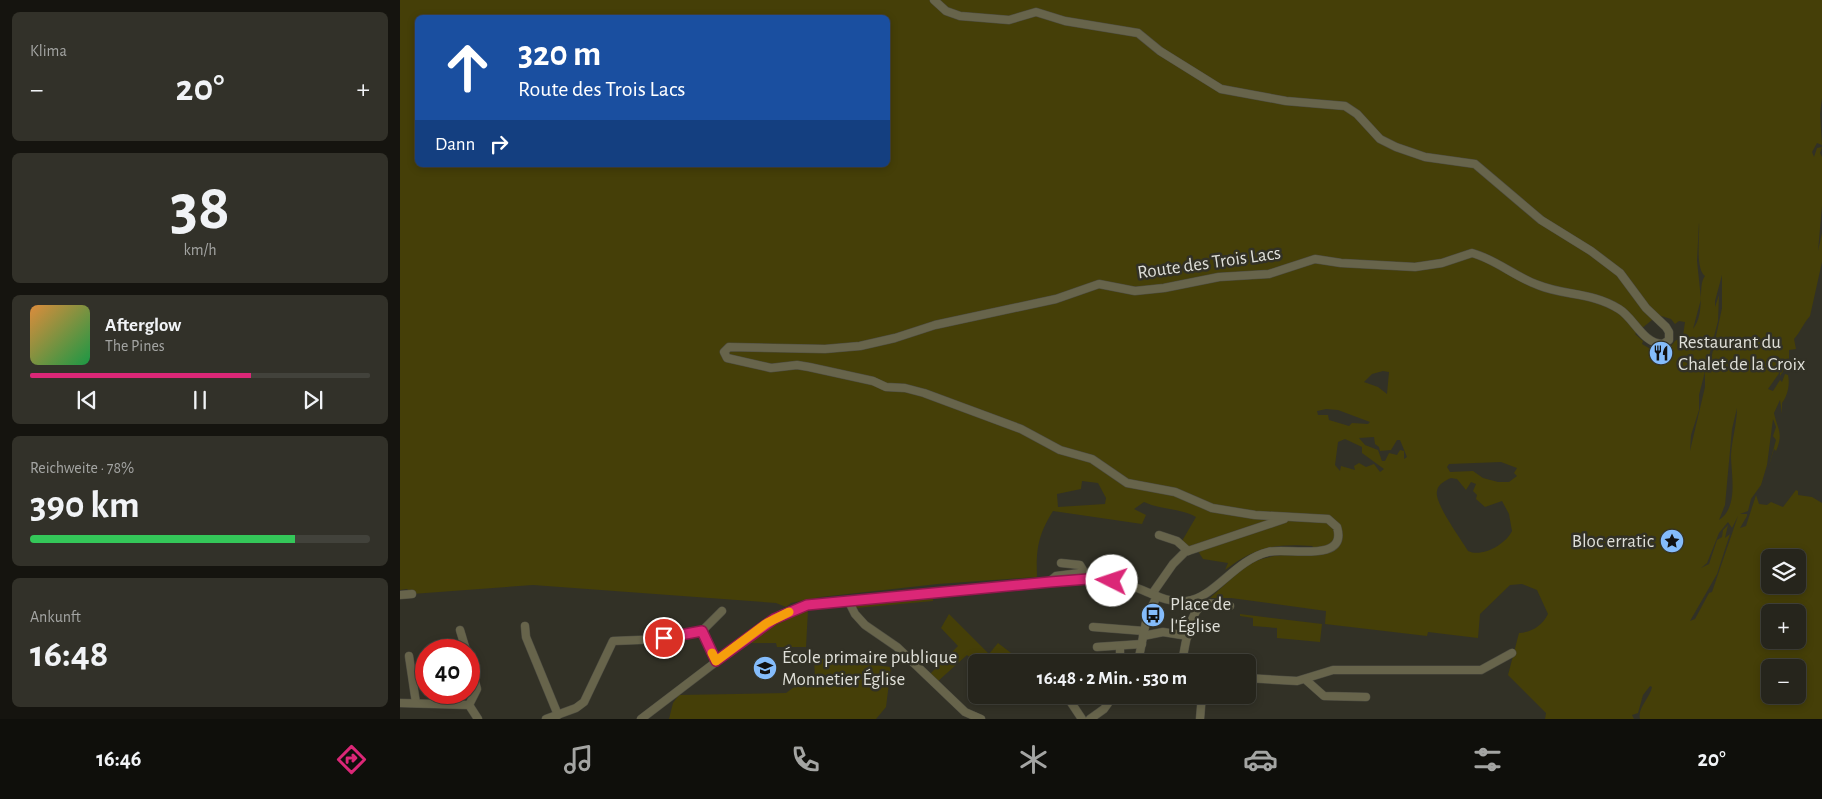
<!DOCTYPE html>
<html lang="de">
<meta charset="utf-8">
<style>
:root{--surface:#26251c;--page:#323129;--text:#f1f3f6;--muted:#a4a5a3;--line:#42423b;--accent:#db2777}
body{margin:0;font-family:"Alegreya Sans",sans-serif;background:var(--page);color:var(--text);height:100vh;display:flex;flex-direction:column;font-size:19px;white-space:nowrap}
*{box-sizing:border-box;margin:0}
p{font-size:16px;color:var(--muted)}
.icon{flex:none;width:28px;height:28px;fill:none;stroke:currentColor;stroke-width:2;stroke-linecap:round;stroke-linejoin:round}
.map{position:relative;flex:1;overflow:hidden}
.side{display:flex;flex-direction:column;gap:12px;padding:12px;background:#15140f;width:400px}
.side>*{flex:none}
.hud{position:absolute;left:15px;top:15px;width:475px;height:152px;border-radius:8px;box-shadow:0 2px 8px #0003,0 0 0 1px var(--line);background:#1a4fa0;color:#fff;overflow:hidden}
.tools{position:absolute;left:1361px;top:549px;display:grid;gap:10px}
.tools a{display:grid;place-items:center;width:45px;height:45px;border-radius:8px;background:var(--surface);box-shadow:0 2px 8px #0003,0 0 0 1px var(--line);font-size:25px}
.speed{position:absolute;left:15px;top:639px;display:flex;gap:10px;font-size:25px;font-weight:700;text-align:center}
.speed>*{display:grid;place-content:center;width:65px;height:65px;border-radius:50%;background:var(--surface);box-shadow:0 2px 8px #0003,0 0 0 1px var(--line);line-height:1}
.speed .limit{border:8px solid #d22;background:#fff;color:#111}
.pin{position:absolute;display:grid;place-items:center;width:42px;height:42px;color:#fff;margin:-21px;border:2px solid #fff;border-radius:50%;box-shadow:0 1px 5px #0007}
.me{position:absolute;width:55px;margin:-28px;rotate:274deg;stroke-linejoin:round;filter:drop-shadow(0 0 4px #0008)}
.turn{display:flex;align-items:center;gap:18px;height:105px;padding:0 20px;font-size:22px}
.turn .icon{width:65px;height:65px;stroke-width:2.5}
.turn b{display:block;font-size:35px;line-height:42px}
.then{display:flex;align-items:center;height:48px;padding:0 20px;background:#0003;gap:10px;font-size:19px}
.big{font-size:38px;font-weight:600;line-height:1.1}
.side .tile{flex:1;display:flex;flex-direction:column;justify-content:center;gap:8px;min-width:0;padding:0 18px;border-radius:8px;background:var(--page)}
.side .dial{align-items:center;gap:0}
.dial b{font-size:65px;line-height:1}
.song{display:flex;align-items:center;gap:15px}
.cover{width:60px;height:60px;border-radius:8px;background:linear-gradient(135deg,hsl(30 70% 55%),hsl(140 70% 35%))}
.played{height:5px;border-radius:2px;background:linear-gradient(90deg,var(--accent) 65%,var(--line) 65%)}
.keys{display:flex;justify-content:space-around;direction:ltr}
.heat{display:flex;justify-content:space-between;align-items:center;font-size:28px;direction:ltr}
.charge{height:8px;border-radius:4px;background:linear-gradient(90deg,#34c759 78%,var(--line) 0)}
.trip{position:absolute;left:568px;top:654px;width:288px;height:50px;border-radius:8px;background:var(--surface);box-shadow:0 2px 8px #0003,0 0 0 1px var(--line);font-weight:600;line-height:50px;text-align:center}
.menu{display:flex;height:80px;justify-content:space-around;align-items:center;background:#0f0f0b;color:var(--muted)}
.menu .icon{width:35px;height:35px}
.menu .on{color:var(--accent)}
.menu b{font-size:22px;color:var(--text)}
main{display:flex;flex:1;min-height:0}
.map>svg:first-child{display:block}
</style>
<main>
<section class="side">
<div class="tile"><p>Klima</p>
<div class="heat"><a>−</a><b class="big">20°</b><a>+</a></div>
</div>
<div class="tile dial"><b>38</b><p>km/h</p></div>
<div class="tile">
<div class="song"><i class="cover"></i><div><b>Afterglow</b><p>The Pines</p></div></div>
<div class="played"></div>
<div class="keys"><svg class="icon" aria-label="previous" viewBox="0 0 24 24"><path d="M18 5L8 12l10 7zM5 5v14"/></svg><svg class="icon" aria-label="pause" viewBox="0 0 24 24"><path d="M8 5v14M16 5v14"/></svg><svg class="icon" aria-label="next" viewBox="0 0 24 24"><path d="M6 5l10 7-10 7zM19 5v14"/></svg></div>
</div>
<div class="tile"><p>Reichweite · 78%</p><b class="big">390 km</b><div class="charge"></div></div>
<div class="tile"><p>Ankunft</p><b class="big">16:48</b></div>
</section>
<div class="map">
<svg width="1422" height="719" viewBox="0 0 1422 719">
<rect width="100%" height="100%" fill="#323126"/>
<g fill="#453f08" fill-rule="evenodd">
<path d="M 0,0 L 530,0 L 536,7 L 542,4 L 539,0 L 1422,0 L 1422,98 L 1420,114 L 1422,145 L 1417,143 L 1412,152 L 1414,157 L 1417,148 L 1422,147 L 1420,153 L 1422,157 L 1422,206 L 1418,251 L 1422,233 L 1422,262 L 1410,316 C 1403,324 1401,331 1394,339 L 1396,349 L 1389,350 L 1389,370 L 1384,370 L 1380,376 L 1380,372 L 1368,389 L 1373,391 L 1380,380 L 1382,382 L 1385,374 L 1388,375 C 1390,384 1388,395 1382,403 L 1382,414 L 1380,400 L 1374,413 C 1377,428 1384,433 1376,451 L 1374,449 L 1368,469 L 1376,440 L 1373,436 L 1376,427 L 1373,419 L 1367,465 L 1361,485 L 1351,499 L 1348,511 L 1340,514 L 1347,514 L 1347,516 L 1340,528 L 1346,526 L 1356,495 L 1359,504 L 1367,505 L 1371,502 L 1383,507 L 1396,490 L 1398,491 L 1398,495 L 1412,497 L 1422,503 L 1422,719 L 1240,719 C 1237,708 1250,698 1252,687 L 1250,686 L 1243,695 L 1238,713 L 1232,715 L 1234,719 L 1145,719 L 1146,713 L 1108,675 L 1119,633 C 1132,632 1142,626 1148,614 L 1137,590 L 1122,584 L 1110,585 L 1080,614 L 1078,638 L 1028,632 L 1027,636 L 925,624 L 926,611 L 831,598 L 810,598 L 833,577 L 832,575 C 856,557 877,553 906,555 L 913,546 C 875,543 855,547 825,570 L 828,563 L 803,559 L 796,548 L 788,546 L 782,541 L 796,517 C 780,508 761,510 744,502 L 734,509 L 746,515 L 742,524 L 653,511 C 638,535 636,549 637,577 L 538,584 L 421,597 L 391,603 L 386,607 L 376,603 L 133,585 L 12,594 L 7,589 L 0,590 ZM 18,18 L 488,18 L 488,165 L 18,165 ZM 1299,222 C 1300,236 1295,269 1305,276 C 1297,285 1306,313 1293,329 L 1301,299 L 1297,261 ZM 1322,275 L 1322,308 L 1312,355 L 1309,359 L 1309,368 L 1305,372 L 1305,387 L 1290,451 L 1291,435 L 1299,410 L 1299,395 L 1318,321 L 1319,295 L 1315,307 L 1315,301 ZM 1258,315 L 1271,319 L 1275,324 L 1279,321 L 1285,322 L 1283,336 L 1275,341 L 1260,360 L 1257,357 L 1259,354 L 1242,344 L 1243,341 L 1235,334 ZM 983,371 L 989,372 L 987,394 L 978,387 L 964,382 L 972,374 ZM 1337,408 C 1337,423 1332,439 1331,455 C 1331,474 1339,507 1319,520 L 1325,505 L 1332,429 ZM 926,409 L 938,410 L 970,422 L 968,424 L 952,423 L 949,426 L 929,420 L 928,415 L 918,415 L 917,411 ZM 974,437 L 975,444 L 979,447 L 980,451 L 991,450 L 997,440 L 1000,440 L 1007,457 L 1004,459 L 1004,451 L 1000,450 L 997,455 L 989,453 L 985,461 L 982,461 L 978,450 L 965,445 L 959,438 ZM 945,439 L 962,447 L 962,453 L 984,469 L 980,472 L 974,464 L 966,467 L 959,463 L 954,466 L 955,470 L 941,466 L 940,471 L 935,465 L 938,442 ZM 1101,462 L 1117,468 L 1114,473 L 1117,476 L 1109,482 L 1098,482 L 1083,478 L 1073,471 L 1050,472 L 1047,467 L 1049,464 ZM 1051,478 L 1057,479 L 1066,490 L 1071,482 L 1076,484 L 1073,491 L 1077,495 L 1076,499 L 1085,507 L 1102,501 L 1109,514 L 1112,531 C 1106,544 1082,558 1068,551 C 1061,539 1034,503 1037,491 C 1038,484 1046,480 1051,478 ZM 682,481 L 698,483 L 706,498 L 705,504 L 658,507 L 657,494 L 681,489 ZM 1338,516 L 1312,592 L 1309,593 L 1295,619 L 1290,621 L 1317,574 L 1330,534 L 1325,538 L 1328,525 L 1323,530 L 1322,537 L 1317,540 L 1309,564 L 1301,568 L 1307,563 L 1319,533 L 1328,522 L 1332,528 ZM 1370,558 L 1398,558 L 1398,585 L 1370,585 ZM 1370,612 L 1398,612 L 1398,640 L 1370,640 ZM 1370,668 L 1398,668 L 1398,695 L 1370,695 Z"/>
<path d="M 533,598 L 533,601 L 456,608 L 456,605 Z"/>
<path d="M 408,610 L 406,647 L 377,647 L 376,643 L 348,643 L 374,624 Z"/>
<path d="M 549,614 L 589,654 L 598,643 L 623,662 L 576,663 L 567,655 L 537,682 L 529,675 L 558,646 L 541,628 Z"/>
<path d="M 840,614 L 922,624 L 920,642 L 877,638 L 877,628 L 853,626 L 853,618 L 840,616 Z"/>
<path d="M 414,658 L 491,667 L 486,707 L 476,719 L 269,719 L 273,703 L 279,695 L 386,693 L 394,687 L 396,680 L 415,679 Z"/>
</g>
<g fill="none" stroke-linecap="round" stroke-linejoin="round">
<g stroke="#4e4d42" stroke-width="9">
<g id="minor">
<path d="M 759,535 L 777,541 L 788,551"/>
<path d="M 650,581 L 656,576 L 680,573 L 683,570 L 680,565 L 661,563"/>
<path d="M 752,594 L 773,564 L 785,552 L 884,519"/>
<path d="M 0,595 L 12,594"/>
<path d="M 448,600 L 455,614 L 465,625 L 497,647 L 565,712 L 581,719"/>
<path d="M 125,626 L 126,637 L 158,715"/>
<path d="M 693,627 L 744,631"/>
<path d="M 60,630 L 66,650"/>
<path d="M 302,631 L 322,611"/>
<path d="M 743,636 L 763,632 L 788,636"/>
<path d="M 697,647 L 742,644"/>
<path d="M 9,656 L 16,703"/>
<path d="M 740,659 L 764,662"/>
<path d="M 69,660 L 77,689 L 69,705"/>
<path d="M 720,662 L 720,646"/>
<path d="M 738,662 L 747,617 L 757,596"/>
<path d="M 782,662 C 785,648 789,609 805,604 C 813,602 822,605 830,606"/>
<path d="M 846,678 L 897,681 L 933,670 L 1081,670 L 1112,653"/>
<path d="M 906,680 L 924,696 L 966,697"/>
<path d="M 666,695 L 682,719"/>
<path d="M 0,703 L 69,705 L 78,719"/>
<path d="M 146,719 L 176,708 L 184,702 L 213,641 L 264,639 L 302,631 L 316,661"/>
<path d="M 241,719 L 367,623 L 382,614 L 407,605 L 688,579 C 702,580 716,581 729,585 C 748,591 766,604 787,601 C 814,598 835,560 868,552 C 887,547 948,564 937,527 L 928,519 L 855,515 L 812,508 L 775,492 L 727,483 L 692,459 L 660,450 L 621,429 L 524,393 L 505,388 L 486,387 L 473,381 L 409,367 L 397,365 L 371,368 L 327,358 L 324,352 L 329,347 L 425,349 L 460,346 L 495,338 L 535,325 L 656,299 L 699,284 L 735,291 L 764,288 L 819,277 L 869,274 L 915,259 L 941,263 L 1015,267 L 1042,263 L 1072,253 C 1095,259 1115,277 1138,285 C 1165,296 1192,292 1219,309 C 1234,318 1243,344 1263,344 L 1269,340 L 1269,332 L 1266,327 L 1246,308 L 1220,273 L 1191,251 L 1141,220 L 1075,164 L 1025,157 L 996,147 L 980,139 L 957,114 L 945,106 L 886,101 L 821,89 L 760,51 L 738,33 L 665,21 L 636,12 L 609,20 L 560,16 L 546,11 L 534,0"/>
<path d="M 690,719 L 704,709 L 714,695"/>
<path d="M 800,719 L 802,695"/>
</g>
</g>
<use href="#minor" stroke="#67644b" stroke-width="8"/>
</g>
<g fill="none" stroke-linecap="round" stroke-linejoin="round">
<g stroke="#8e194d" stroke-width="12">
<path id="route" d="M 264,638 L 302,631 L 316,661 L 374,619 L 407,605 L 650,582 L 688,579 L 712,581"/>
</g>
<use href="#route" stroke="#db2777" stroke-width="9"/>
<path stroke="#f59e0b" stroke-width="9" d="M 312,653 L 316,661 L 367,623 L 389,612"/>
</g>
<defs>
<g id="restaurant-disc" transform="scale(1.25)"><circle r="9.5" fill="#84bcfb" stroke="#323126"/><path d="M-5-6h1v4h1v-4h1v4h1v-4h1v5L-1.5 .5V6h-2V.5L-5-1ZM5-6V6H3V1.5H1.5Q1.5-4 5-6Z" fill="#111"/></g>
<g id="sight-disc" transform="scale(1.25)"><circle r="9.5" fill="#84bcfb" stroke="#323126"/><path d="M0-6L1.8-2.2L6-1.7L2.9 1.2L3.7 5.4L0 3.3L-3.7 5.4L-2.9 1.2L-6-1.7L-1.8-2.2Z" fill="#111"/></g>
<g id="bus-disc" transform="scale(1.25)"><circle r="9.5" fill="#84bcfb" stroke="#323126"/><path d="M-5-6H5V4H4V6H2V4H-2V6H-4V4H-5ZM-3.5-4V0h7V-4ZM-3.5 1.2v1.5H-2V1.2ZM2 1.2v1.5H3.5V1.2Z" fill="#111"/></g>
<g id="school-disc" transform="scale(1.25)"><circle r="9.5" fill="#84bcfb" stroke="#323126"/><path d="M0-5L7-2L0 1L-7-2ZM-4 1L0 2.5L4 1V4Q0 6-4 4Z" fill="#111"/></g>
</defs>
<g fill-rule="evenodd">
<use href="#restaurant-disc" x="1261" y="353"/>
<use href="#sight-disc" x="1272" y="541"/>
<use href="#bus-disc" x="753" y="615"/>
<use href="#school-disc" x="365" y="668"/>
</g>
<g text-anchor="middle" dominant-baseline="central" stroke-width="5" stroke-linejoin="round" paint-order="stroke">
<g font-size="19" fill="#dfdfd8" stroke="#323126">
<text transform="translate(809 263) rotate(-8)">Route des Trois Lacs</text>
</g>
<g font-size="19" fill="#dfdfd8" stroke="#323126" text-anchor="start">
<text x="1278" y="342">Restaurant du<tspan x="1278" dy="22">Chalet de la Croix</tspan></text>
<text x="1254" y="541" text-anchor="end">Bloc erratic</text>
<text x="770" y="604">Place de<tspan x="770" dy="22">l'Église</tspan></text>
<text x="382" y="657">École primaire publique<tspan x="382" dy="22">Monnetier Église</tspan></text>
</g>
</g>
</svg>
<div class="tools">
<a><svg class="icon" aria-label="layers" viewBox="0 0 24 24"><path d="M12 4l9 5-9 5-9-5zM3 14l9 5 9-5"/></svg></a>
<a>+</a>
<a>−</a>
</div>
<div class="speed"><div class="limit">40</div></div>
<div class="pin" style="left:264px;top:638px;background:#d93025"><svg class="icon" aria-label="arrive" viewBox="0 0 24 24"><path d="M6 21V4h12l-3 4 3 4H6"/></svg></div>
<svg class="me" style="left:712px;top:581px" viewBox="-20 -20 40 40"><circle r="19" fill="#fff"/><path d="M0-13L10 11 0 6-10 11z" fill="#db2777"/></svg>
<div class="trip">16:48 · 2 Min. · 530 m</div>
<div class="hud">
<div class="turn"><svg class="icon" aria-label="ahead" viewBox="0 0 24 24"><path d="M12 20V5M6 11l6-6 6 6"/></svg><div><b>320 m</b>Route des Trois Lacs</div></div>
<div class="then">Dann<svg class="icon" aria-label="right" viewBox="0 0 24 24"><path d="M7 20v-9h11M14 6l5 5-5 5"/></svg></div>
</div>
</div>
</main>
<nav class="menu">
<b>16:46</b>
<svg class="icon on" aria-label="directions" viewBox="0 0 24 24"><path d="M12 3l9 9-9 9-9-9zM9 14v-3h6M13 9l2 2-2 2"/></svg>
<svg class="icon" aria-label="music" viewBox="0 0 24 24"><path d="M9 18V5l10-2v13"/><circle cx="6" cy="18" r="3"/><circle cx="16" cy="16" r="3"/></svg>
<svg class="icon" aria-label="phone" viewBox="0 0 24 24"><path d="M5 4h4l2 5-3 2q2 4 5 5l2-3 5 2v4C11 20 4 13 5 4z"/></svg>
<svg class="icon" aria-label="climate" viewBox="0 0 24 24"><path d="M12 3v18M4 7l16 10M4 17L20 7"/></svg>
<svg class="icon" aria-label="car" viewBox="0 0 24 24"><path d="M5 17H2v-5l4-1 3-4h7l3 4 3 1v5h-3M9 17h6M6 11h13"/><circle cx="7" cy="17" r="2"/><circle cx="17" cy="17" r="2"/></svg>
<svg class="icon" aria-label="filters" viewBox="0 0 24 24"><path d="M4 7h16M4 17h16"/><circle cx="9" cy="7" r="2"/><circle cx="15" cy="17" r="2"/></svg>
<b>20°</b>
</nav>
